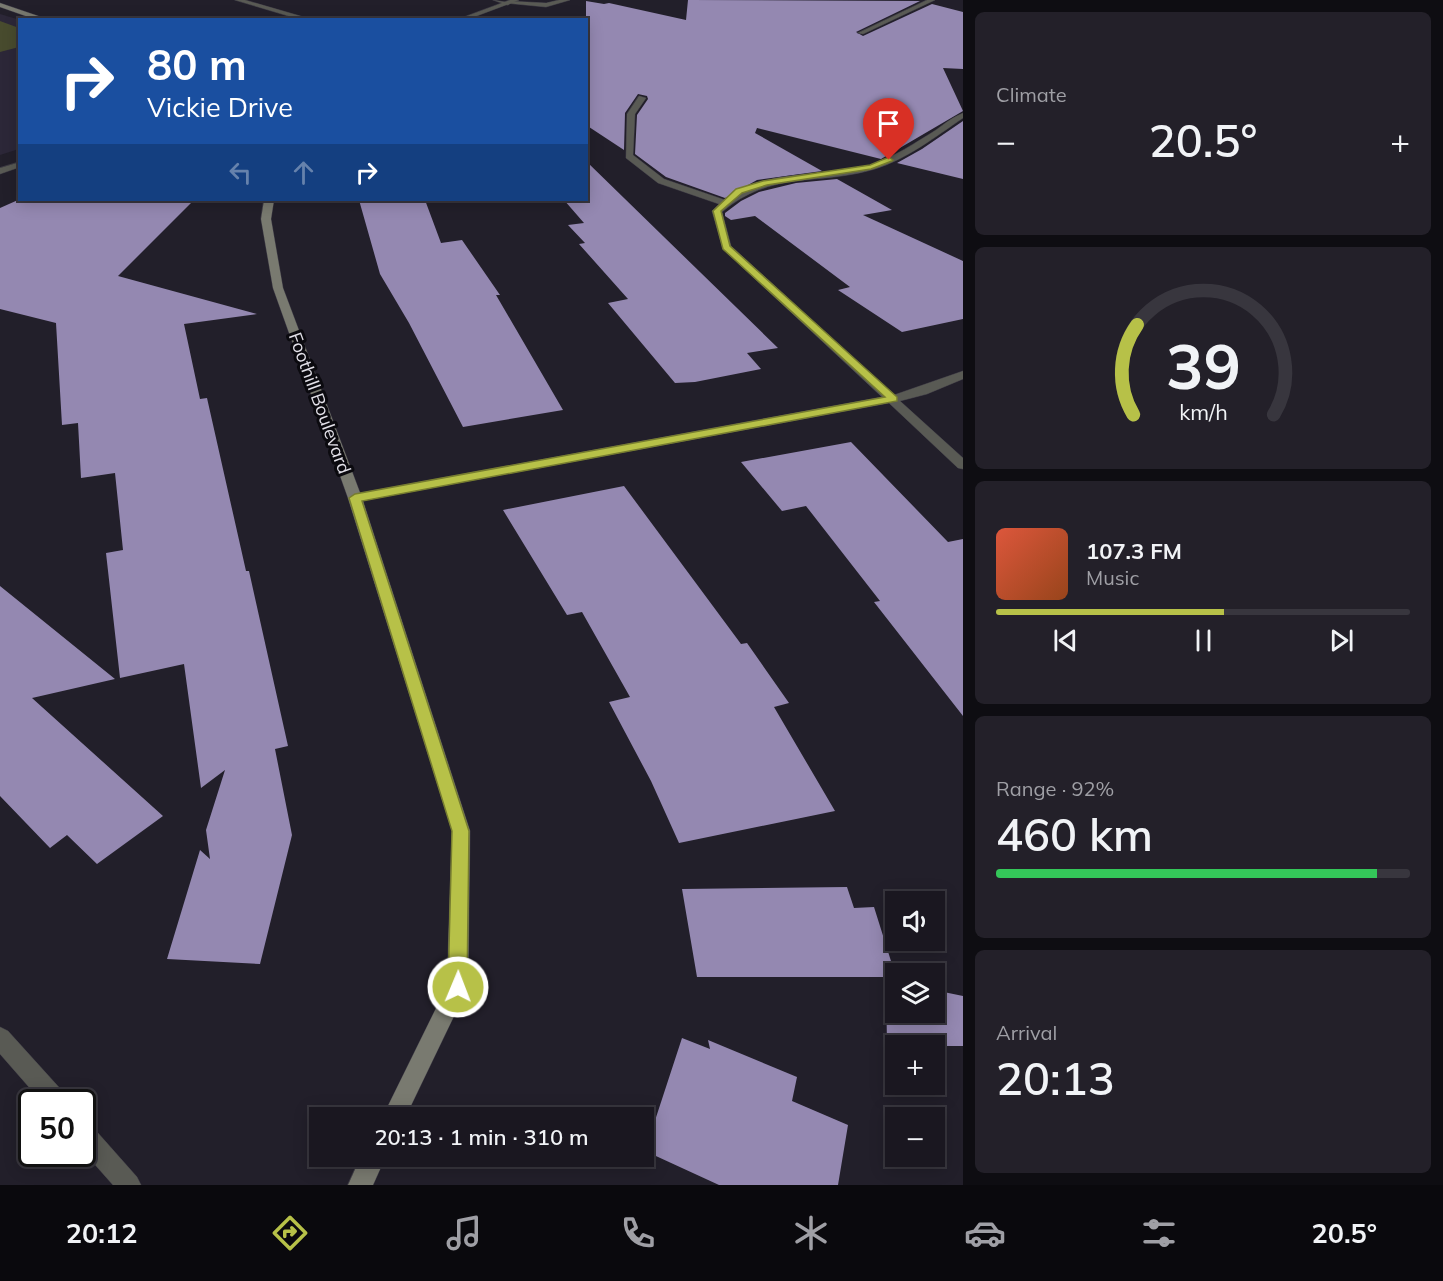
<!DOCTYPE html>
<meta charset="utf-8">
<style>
:root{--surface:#1a1720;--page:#232029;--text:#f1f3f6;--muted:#9f9fa5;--line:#38363e;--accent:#b7c148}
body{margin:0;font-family:Mulish,sans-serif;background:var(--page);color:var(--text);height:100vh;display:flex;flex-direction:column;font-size:22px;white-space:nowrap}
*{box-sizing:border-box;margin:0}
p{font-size:20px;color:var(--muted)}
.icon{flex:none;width:33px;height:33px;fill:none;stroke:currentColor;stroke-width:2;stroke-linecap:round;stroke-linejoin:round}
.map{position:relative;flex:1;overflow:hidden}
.sheet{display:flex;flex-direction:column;gap:12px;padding:12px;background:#0e0d12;width:480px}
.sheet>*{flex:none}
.hud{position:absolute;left:18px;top:18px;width:570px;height:183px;border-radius:0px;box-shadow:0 3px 15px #0003,0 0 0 2px var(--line);background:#1a4fa0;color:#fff;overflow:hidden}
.buttons{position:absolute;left:885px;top:891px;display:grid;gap:12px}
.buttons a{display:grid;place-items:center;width:60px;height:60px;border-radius:0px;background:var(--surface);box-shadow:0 3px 15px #0003,0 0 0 2px var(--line);font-size:30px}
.speed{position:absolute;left:18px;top:1089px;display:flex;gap:12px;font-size:30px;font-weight:700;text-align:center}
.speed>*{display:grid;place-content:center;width:78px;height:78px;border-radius:50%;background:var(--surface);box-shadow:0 3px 15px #0003,0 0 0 2px var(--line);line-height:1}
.speed .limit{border:3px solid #111;border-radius:9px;background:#fff;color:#111}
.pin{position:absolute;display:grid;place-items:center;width:51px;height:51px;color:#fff;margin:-62px -26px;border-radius:50% 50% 50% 0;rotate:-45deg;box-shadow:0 0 6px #0007}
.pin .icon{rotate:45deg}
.me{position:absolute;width:66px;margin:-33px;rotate:1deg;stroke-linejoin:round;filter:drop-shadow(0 0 4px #0008)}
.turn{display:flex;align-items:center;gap:21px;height:126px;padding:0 30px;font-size:27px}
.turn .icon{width:78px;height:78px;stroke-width:2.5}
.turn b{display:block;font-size:42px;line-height:51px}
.lanes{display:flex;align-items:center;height:57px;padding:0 30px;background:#0003;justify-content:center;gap:30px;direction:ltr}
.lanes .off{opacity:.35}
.big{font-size:45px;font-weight:600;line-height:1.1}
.sheet .tile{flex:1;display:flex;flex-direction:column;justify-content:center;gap:9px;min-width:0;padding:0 21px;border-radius:9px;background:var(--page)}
.sheet .dial{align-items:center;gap:0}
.dial svg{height:156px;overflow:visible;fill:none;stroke:var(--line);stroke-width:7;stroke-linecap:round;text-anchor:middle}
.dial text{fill:var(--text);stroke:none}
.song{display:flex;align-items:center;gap:18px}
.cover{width:72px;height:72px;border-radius:9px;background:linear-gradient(135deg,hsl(10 70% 55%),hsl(20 70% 35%))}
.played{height:6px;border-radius:3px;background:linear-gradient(90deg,var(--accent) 55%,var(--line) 55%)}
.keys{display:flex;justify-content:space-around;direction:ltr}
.heat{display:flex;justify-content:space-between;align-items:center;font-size:33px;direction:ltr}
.charge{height:9px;border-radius:4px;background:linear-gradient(90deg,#34c759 92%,var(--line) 0)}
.trip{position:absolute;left:309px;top:1107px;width:345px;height:60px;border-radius:0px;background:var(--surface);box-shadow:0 3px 15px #0003,0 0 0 2px var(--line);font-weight:600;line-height:60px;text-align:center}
.dock{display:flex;height:96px;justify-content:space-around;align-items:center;background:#0a090d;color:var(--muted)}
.dock .icon{width:42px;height:42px}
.dock .on{color:var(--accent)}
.dock b{font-size:27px;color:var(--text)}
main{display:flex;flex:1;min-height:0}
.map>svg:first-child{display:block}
</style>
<main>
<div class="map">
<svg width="963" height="1185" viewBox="0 0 963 1185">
<rect width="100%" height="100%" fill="#221f2a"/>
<path fill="#2c2738" d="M 0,14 L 20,20 L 19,149 L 0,155 Z"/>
<path fill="#484b2e" d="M 0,21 L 19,28 L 19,47 L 0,52 Z"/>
<g fill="#9488b1">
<path d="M 688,0 L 920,1 L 856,32 L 863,36 L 932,4 L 963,12 L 963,69 L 943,68 L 963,111 L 881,159 L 757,128 L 755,133 L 822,171 L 757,180 L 725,198 L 666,177 L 635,154 L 637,115 L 648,99 L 647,96 L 638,94 L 625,113 L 624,150 L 586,125 L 586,1 L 604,4 L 609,3 L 686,20 Z"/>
<path d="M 963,121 L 963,179 L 897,163 L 922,149 Z"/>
<path d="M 586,161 L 778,348 L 747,353 L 761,369 L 695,382 L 675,383 L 608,303 L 628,299 L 579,244 L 585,243 L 568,225 L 584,223 L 564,200 L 586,200 Z"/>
<path d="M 837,179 L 892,210 L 863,215 L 963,261 L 963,319 L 902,332 L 838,290 L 850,287 L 755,216 L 731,220 L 725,216 L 725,213 L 741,201 L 759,192 L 796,183 Z"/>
<path d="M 18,200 L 194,200 L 118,276 L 257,314 L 184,324 L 200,399 L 207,398 L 246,571 L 249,571 L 288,746 L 275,749 L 292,835 L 260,964 L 167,959 L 200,850 L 210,859 L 206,830 L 225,770 L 201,788 L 184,664 L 120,678 L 106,553 L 123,550 L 115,473 L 81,478 L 78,423 L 62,425 L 56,323 L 0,309 L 0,208 Z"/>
<path d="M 359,200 L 425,200 L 441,243 L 462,240 L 500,295 L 496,295 L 563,410 L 463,427 L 409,323 L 380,274 Z"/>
<path d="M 851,442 L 948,542 L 963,539 L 963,716 L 874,602 L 880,601 L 806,506 L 782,511 L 741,462 Z"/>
<path d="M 624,486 L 741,644 L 747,643 L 789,703 L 774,707 L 835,811 L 679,843 L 651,781 L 609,702 L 630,697 L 582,612 L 567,615 L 503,510 Z"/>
<path d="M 0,586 L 115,679 L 32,698 L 163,816 L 97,864 L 67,835 L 50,848 L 0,796 Z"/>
<path d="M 847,887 L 854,908 L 874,907 L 896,977 L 697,977 L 682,889 Z"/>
<path d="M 886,979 L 896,981 L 896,1012 L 934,1012 L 934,990 L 963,996 L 963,1046 L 887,1046 Z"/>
<path d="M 682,1038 L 710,1049 L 708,1040 L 797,1077 L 792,1101 L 848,1125 L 838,1185 L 719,1185 L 645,1151 Z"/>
</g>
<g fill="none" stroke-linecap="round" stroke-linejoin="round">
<g stroke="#3d3a45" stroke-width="1">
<g id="service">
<path d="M 235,0 L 245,0 L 314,20 L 302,20 Z"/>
<path d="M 559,0 L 570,0 L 546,7 L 505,3 L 508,1 L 546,3 Z"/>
</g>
</g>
<g stroke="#3d3a45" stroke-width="1">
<g id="minor">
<path d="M 493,0 L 511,3 L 508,5 Z"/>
<path d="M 927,0 L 935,0 L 863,34 L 858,33 Z"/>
<path d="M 639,96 L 646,98 L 635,114 L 633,155 L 664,179 L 725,200 C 765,167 823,179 871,165 C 894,157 915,143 936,130 C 944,124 953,117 963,113 L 963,118 C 935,137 907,159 875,169 C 818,186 771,170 722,212 L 731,246 L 894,395 L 963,371 L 963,379 L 927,394 L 900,401 L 963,458 L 963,469 L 958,468 L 889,403 L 355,502 L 350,501 L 348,498 L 350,495 L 355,494 L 882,397 L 723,249 L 712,211 L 719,204 L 658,183 L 626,158 L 627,114 Z"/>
<path d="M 0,1027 L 8,1031 L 65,1094 L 68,1102 L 42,1102 L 0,1054 Z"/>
<path d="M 82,1121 L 90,1124 L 137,1177 L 141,1185 L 113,1185 L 82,1150 Z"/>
</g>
</g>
<g stroke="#3d3a45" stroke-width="1">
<g id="tertiary">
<path d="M 510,0 L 519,0 L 466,20 L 456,20 Z"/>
<path d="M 20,162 L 20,167 L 0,174 L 0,168 Z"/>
</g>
</g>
<g stroke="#3d3a45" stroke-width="1">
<g id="secondary">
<path d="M 0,3 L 47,19 L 48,20 L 37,20 L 0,7 Z"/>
<path d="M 264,200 L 274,200 L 271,219 L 283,288 L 362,498 L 470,831 L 468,987 L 405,1118 L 382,1118 L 447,986 L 452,831 L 348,498 L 273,288 L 261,219 Z"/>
<path d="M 361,1156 L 386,1156 L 373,1185 L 348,1185 Z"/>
</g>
</g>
<use href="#service" fill="#595a54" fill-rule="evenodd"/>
<use href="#minor" fill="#595a54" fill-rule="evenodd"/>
<use href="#tertiary" fill="#595a54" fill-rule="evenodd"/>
<use href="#secondary" fill="#797a70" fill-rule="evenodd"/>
</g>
<path fill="#b7c148" stroke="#777d2f" stroke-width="1.5" d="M 889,157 L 893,160 L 892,161 L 871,169 L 767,185 L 742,193 L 721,211 L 730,246 L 897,397 L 897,401 L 362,501 L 469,831 L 467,987 L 464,993 L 458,996 L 451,993 L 448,987 L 452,831 L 349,498 L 355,494 L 885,397 L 723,249 L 713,211 L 736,189 L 763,181 L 870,165 Z"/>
<g text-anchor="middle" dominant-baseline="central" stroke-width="6" stroke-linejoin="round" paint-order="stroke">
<g font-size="18" fill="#e3e1e9" stroke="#0b0a0f">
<text transform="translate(320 403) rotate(70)">Foothill Boulevard</text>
</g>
</g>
</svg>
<div class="buttons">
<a><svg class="icon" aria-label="sound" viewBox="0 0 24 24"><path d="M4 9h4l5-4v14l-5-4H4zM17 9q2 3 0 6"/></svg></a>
<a><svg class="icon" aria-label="layers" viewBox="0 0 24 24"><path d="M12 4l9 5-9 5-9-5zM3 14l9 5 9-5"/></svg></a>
<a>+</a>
<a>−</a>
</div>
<div class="speed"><div class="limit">50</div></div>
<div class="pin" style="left:889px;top:160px;background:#d93025"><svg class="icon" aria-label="arrive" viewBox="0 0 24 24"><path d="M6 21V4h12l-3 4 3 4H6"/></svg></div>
<svg class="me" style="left:458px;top:987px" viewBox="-20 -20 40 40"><circle r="17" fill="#b7c148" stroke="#fff" stroke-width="3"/><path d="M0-11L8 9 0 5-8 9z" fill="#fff"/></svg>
<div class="trip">20:13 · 1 min · 310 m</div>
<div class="hud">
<div class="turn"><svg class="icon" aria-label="right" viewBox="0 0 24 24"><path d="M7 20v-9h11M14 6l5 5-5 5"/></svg><div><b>80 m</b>Vickie Drive</div></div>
<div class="lanes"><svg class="icon off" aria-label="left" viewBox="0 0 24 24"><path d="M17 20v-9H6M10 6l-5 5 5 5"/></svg><svg class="icon off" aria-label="ahead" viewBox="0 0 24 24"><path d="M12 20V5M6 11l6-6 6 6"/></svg><svg class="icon" aria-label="right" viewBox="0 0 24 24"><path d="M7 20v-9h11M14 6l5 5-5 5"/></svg></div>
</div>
</div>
<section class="sheet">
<div class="tile"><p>Climate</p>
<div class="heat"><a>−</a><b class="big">20.5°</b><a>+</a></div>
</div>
<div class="tile dial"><svg viewBox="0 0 100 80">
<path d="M14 69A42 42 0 1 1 86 69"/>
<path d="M14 69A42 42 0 0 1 16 23" stroke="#b7c148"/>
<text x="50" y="56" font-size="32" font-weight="700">39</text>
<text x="50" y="72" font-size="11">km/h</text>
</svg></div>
<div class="tile">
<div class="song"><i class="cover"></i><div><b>107.3 FM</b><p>Music</p></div></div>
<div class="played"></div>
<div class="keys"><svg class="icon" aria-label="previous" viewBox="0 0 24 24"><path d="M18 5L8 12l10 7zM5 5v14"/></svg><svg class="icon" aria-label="pause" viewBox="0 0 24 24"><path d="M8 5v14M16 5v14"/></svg><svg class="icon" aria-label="next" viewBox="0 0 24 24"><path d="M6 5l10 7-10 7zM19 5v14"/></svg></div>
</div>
<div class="tile"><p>Range · 92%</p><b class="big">460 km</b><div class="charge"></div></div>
<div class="tile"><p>Arrival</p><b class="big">20:13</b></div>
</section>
</main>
<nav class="dock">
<b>20:12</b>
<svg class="icon on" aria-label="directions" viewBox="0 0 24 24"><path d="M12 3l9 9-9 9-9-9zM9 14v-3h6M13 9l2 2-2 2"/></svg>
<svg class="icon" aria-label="music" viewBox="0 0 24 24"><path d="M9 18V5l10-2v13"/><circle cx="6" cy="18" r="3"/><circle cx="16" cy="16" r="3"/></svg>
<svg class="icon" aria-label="phone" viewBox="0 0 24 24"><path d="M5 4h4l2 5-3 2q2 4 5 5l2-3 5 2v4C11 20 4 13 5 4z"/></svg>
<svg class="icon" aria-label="climate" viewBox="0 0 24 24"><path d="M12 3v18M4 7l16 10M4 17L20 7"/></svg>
<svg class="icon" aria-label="car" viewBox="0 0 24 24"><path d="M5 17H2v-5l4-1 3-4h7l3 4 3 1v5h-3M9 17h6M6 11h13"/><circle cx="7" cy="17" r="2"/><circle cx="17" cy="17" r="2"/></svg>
<svg class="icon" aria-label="filters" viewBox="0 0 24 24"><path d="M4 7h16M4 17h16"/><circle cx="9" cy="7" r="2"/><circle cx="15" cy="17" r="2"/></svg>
<b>20.5°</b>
</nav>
